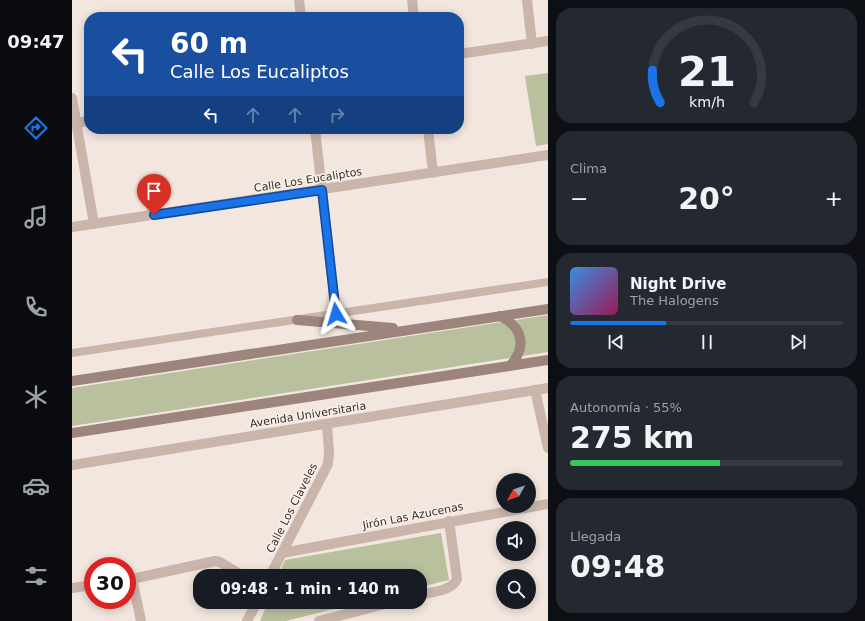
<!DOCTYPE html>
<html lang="es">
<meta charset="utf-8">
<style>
:root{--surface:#171b24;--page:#242831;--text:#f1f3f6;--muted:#9ea1a6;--line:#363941;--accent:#1a73e8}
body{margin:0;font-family:"DejaVu Sans",sans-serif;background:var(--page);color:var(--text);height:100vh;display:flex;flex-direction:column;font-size:15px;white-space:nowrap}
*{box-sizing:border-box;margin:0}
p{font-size:13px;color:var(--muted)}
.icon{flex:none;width:22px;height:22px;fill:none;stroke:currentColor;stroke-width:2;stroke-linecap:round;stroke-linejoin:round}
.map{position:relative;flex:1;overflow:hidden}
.sheet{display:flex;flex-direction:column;gap:8px;padding:8px;background:#0d0f14;width:317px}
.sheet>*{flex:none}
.banner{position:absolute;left:12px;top:12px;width:380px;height:122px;border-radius:16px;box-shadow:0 2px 10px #0003;background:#1a4fa0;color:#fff;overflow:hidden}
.needle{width:26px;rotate:230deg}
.tools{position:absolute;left:424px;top:473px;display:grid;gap:8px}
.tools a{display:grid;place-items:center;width:40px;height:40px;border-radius:50%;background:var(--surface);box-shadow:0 2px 10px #0003;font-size:20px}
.speed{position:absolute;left:12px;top:557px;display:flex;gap:8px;font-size:20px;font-weight:700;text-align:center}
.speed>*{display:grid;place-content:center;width:52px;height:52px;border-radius:50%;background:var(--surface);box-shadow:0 2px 10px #0003;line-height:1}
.speed .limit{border:6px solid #d22;background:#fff;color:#111}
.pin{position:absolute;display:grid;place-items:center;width:34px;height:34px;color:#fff;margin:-41px -17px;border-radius:50% 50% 50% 0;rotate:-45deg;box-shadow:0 0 4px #0007}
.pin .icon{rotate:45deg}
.me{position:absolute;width:44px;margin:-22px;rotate:353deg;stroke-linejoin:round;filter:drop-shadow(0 0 3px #0008)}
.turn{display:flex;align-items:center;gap:14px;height:84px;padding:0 20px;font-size:18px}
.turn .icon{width:52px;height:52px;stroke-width:2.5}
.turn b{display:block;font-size:28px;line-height:34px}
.lanes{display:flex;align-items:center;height:38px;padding:0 20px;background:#0003;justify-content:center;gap:20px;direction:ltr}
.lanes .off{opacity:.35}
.big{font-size:30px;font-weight:600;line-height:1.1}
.sheet .card{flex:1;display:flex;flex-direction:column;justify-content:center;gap:6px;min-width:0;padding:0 14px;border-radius:16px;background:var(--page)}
.sheet .dial{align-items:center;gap:0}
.dial svg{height:104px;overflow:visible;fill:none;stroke:var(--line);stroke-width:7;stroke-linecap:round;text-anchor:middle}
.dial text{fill:var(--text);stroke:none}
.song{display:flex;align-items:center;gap:12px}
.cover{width:48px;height:48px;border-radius:6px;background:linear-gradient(135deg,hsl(210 70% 55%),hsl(330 70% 35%))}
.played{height:4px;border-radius:2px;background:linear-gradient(90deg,var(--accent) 35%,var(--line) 35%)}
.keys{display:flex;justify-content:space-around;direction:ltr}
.heat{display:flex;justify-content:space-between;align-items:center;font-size:22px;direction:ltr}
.charge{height:6px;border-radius:3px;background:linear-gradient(90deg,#34c759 55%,var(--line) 0)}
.trip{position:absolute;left:121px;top:569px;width:234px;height:40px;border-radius:16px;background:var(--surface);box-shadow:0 2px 10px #0003;font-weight:600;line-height:40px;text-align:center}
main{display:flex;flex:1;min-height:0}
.tabs{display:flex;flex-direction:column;width:72px;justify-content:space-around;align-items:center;background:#090b0e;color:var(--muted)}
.tabs .icon{width:28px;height:28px}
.tabs .selected{color:var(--accent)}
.tabs b{font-size:18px;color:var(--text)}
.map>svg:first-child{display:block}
</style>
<main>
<nav class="tabs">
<b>09:47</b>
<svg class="icon selected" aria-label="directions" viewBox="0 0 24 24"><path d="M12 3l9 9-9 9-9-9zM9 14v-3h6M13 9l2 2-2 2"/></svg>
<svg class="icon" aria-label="music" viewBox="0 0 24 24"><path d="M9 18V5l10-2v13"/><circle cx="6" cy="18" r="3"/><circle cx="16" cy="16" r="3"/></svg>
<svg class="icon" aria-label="phone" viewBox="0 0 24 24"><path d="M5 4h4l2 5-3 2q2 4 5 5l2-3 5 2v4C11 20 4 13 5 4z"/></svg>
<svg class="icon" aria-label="climate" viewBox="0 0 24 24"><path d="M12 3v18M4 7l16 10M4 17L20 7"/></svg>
<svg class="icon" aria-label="car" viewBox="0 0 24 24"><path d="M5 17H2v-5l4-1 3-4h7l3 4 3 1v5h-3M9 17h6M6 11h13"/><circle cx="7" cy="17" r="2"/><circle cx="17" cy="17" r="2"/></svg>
<svg class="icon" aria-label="filters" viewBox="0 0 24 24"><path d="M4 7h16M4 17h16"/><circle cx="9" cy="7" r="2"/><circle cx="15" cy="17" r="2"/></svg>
</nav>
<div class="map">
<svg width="476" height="621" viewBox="0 0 476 621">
<rect width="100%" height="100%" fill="#f2e6de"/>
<g fill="#b9c09e">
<path d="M 476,73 L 476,144 L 464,146 L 453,76 Z"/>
<path d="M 476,315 L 476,352 L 0,426 L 0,388 Z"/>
<path d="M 369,533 L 377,580 L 348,587 L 348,576 L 206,576 L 213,560 Z"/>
<path d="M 196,602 L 289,602 L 214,621 L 188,621 Z"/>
</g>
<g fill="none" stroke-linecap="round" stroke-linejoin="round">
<path stroke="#cab5aa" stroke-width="8" d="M 0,353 L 476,282"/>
<g stroke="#cab5aa" stroke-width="10">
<path d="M 227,0 L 229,17"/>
<path d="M 340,0 L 342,17"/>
<path d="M 455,0 L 460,44"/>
<path d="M 387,54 L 476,41"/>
<path d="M 0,98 L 22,224"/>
<path d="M 4,123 L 17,121"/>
<path d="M 243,129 L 264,314"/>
<path d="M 356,129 L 361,173"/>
<path d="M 0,227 L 476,155"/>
<path d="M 463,390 L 476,448"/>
<path d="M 0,465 L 476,388"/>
<path d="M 210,553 L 476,504"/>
<path d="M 198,576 L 256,464 L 257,452 L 255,425"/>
<path d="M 60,579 L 69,621"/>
<path d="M 55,580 L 143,561 L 148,562 L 171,576"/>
<path d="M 0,588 L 21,585"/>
<path d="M 348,595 C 359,592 380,591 385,579 L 377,521"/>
<path d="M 175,621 L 185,602"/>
<path d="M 247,621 L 321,602"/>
</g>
<g stroke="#9d847c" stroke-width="10">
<path d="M 428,316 C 451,327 455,347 438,366"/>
<path d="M 225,320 L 321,328"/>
<path d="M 0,381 L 476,309"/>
<path d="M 0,433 L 476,360"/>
</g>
</g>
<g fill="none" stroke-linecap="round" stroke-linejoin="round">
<g stroke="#114b97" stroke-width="10">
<path id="route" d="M 82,215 L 250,190 L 264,314"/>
</g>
<use href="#route" stroke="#1a73e8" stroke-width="7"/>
</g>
<g text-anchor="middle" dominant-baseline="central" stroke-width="3" stroke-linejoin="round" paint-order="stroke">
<g font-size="11" fill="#372c29" stroke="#f9f1ea">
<text transform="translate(236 180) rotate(-9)">Calle Los Eucaliptos</text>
<text transform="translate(236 415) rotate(-9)">Avenida Universitaria</text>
<text transform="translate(220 508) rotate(-63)">Calle Los Claveles</text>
<text transform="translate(341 516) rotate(-11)">Jirón Las Azucenas</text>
</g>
</g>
</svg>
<div class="tools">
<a><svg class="needle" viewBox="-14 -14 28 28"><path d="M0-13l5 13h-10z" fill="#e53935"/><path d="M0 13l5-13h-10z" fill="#9ea1a6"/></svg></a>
<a><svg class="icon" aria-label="sound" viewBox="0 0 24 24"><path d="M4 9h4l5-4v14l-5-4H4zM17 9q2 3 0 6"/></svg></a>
<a><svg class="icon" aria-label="search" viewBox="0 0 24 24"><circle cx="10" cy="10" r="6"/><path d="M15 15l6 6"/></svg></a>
</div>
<div class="speed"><div class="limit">30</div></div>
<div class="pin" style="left:82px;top:215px;background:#d93025"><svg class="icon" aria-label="arrive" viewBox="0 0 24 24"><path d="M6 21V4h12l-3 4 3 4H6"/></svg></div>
<svg class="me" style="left:264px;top:314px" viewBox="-20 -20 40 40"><path d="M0-17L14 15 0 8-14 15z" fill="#1a73e8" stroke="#fff" stroke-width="4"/></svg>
<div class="trip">09:48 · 1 min · 140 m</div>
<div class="banner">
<div class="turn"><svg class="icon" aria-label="left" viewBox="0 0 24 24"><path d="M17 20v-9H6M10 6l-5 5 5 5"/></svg><div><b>60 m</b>Calle Los Eucaliptos</div></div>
<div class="lanes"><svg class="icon" aria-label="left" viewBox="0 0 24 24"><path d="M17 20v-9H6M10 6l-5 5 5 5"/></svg><svg class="icon off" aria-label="ahead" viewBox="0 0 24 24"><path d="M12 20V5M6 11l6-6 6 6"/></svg><svg class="icon off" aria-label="ahead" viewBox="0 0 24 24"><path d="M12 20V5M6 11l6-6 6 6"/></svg><svg class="icon off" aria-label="right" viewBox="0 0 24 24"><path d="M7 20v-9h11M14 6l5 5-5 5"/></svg></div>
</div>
</div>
<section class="sheet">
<div class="card dial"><svg viewBox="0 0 100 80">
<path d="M14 69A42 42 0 1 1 86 69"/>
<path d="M14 69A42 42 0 0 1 8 44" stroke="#1a73e8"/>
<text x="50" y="56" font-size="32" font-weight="700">21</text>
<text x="50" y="72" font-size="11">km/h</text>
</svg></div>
<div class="card"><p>Clima</p>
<div class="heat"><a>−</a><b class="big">20°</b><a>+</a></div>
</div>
<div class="card">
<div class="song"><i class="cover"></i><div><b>Night Drive</b><p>The Halogens</p></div></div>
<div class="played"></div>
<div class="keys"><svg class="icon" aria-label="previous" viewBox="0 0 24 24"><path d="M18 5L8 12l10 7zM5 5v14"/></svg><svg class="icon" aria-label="pause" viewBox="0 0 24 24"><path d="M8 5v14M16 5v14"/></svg><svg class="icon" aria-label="next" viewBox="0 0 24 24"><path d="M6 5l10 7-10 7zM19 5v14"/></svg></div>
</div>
<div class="card"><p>Autonomía · 55%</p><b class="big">275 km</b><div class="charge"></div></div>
<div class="card"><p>Llegada</p><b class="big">09:48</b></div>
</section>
</main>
